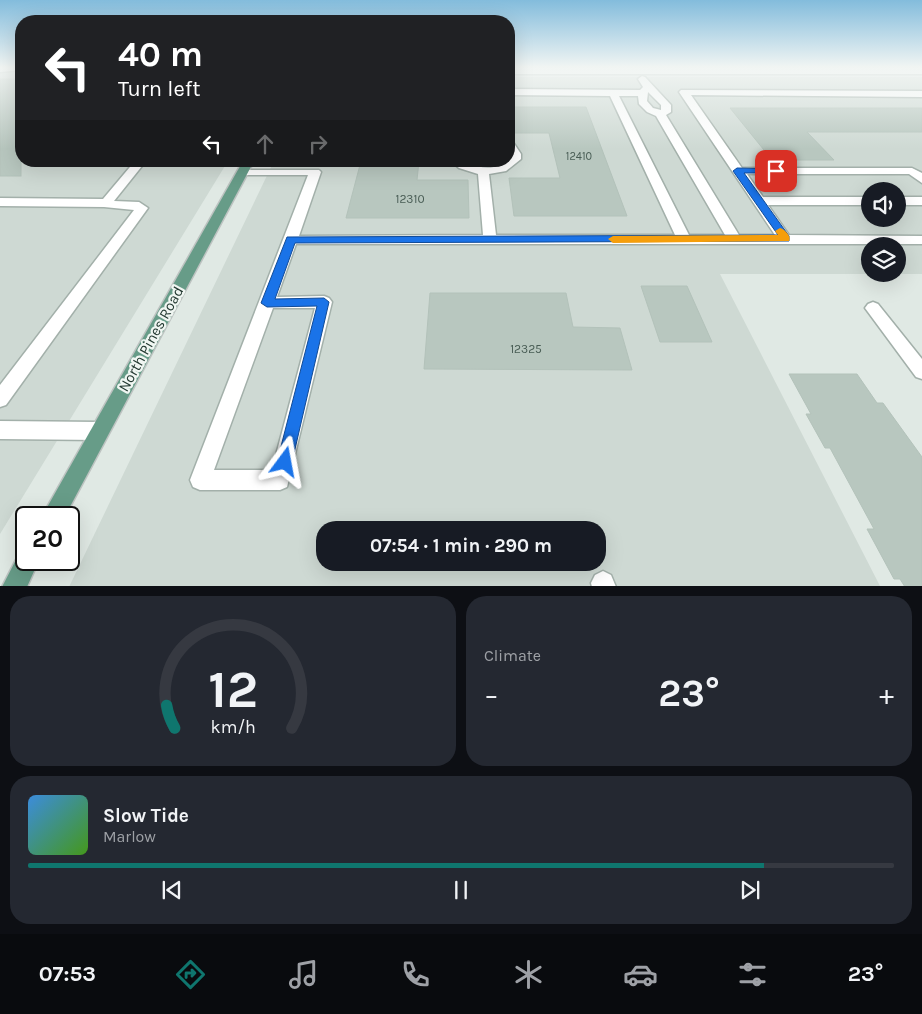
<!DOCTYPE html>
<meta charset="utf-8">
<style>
:root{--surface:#171b24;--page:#242831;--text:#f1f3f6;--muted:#9ea1a6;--line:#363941;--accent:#0f766e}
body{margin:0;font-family:Karla,sans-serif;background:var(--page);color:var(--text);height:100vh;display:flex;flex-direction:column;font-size:19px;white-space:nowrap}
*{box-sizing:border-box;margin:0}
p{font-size:16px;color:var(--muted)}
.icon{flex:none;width:28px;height:28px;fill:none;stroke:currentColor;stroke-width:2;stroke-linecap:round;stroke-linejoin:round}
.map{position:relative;height:586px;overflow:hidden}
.drawer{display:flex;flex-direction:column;gap:10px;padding:10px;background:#0d0f14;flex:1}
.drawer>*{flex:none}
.guide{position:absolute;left:15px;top:15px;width:500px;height:152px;border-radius:20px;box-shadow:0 5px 20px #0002;background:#202124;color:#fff;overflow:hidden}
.buttons{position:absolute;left:861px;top:182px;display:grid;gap:10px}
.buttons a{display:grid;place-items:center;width:45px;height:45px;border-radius:50%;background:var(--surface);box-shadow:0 5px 20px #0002;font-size:25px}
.speed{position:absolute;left:15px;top:506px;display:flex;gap:10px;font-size:25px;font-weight:700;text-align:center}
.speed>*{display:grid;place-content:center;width:65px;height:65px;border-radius:50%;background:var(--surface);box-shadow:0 5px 20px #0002;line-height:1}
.speed .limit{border:2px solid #111;border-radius:8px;background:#fff;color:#111}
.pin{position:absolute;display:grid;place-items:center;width:42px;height:42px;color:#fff;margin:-21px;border-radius:10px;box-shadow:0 2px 8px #0006}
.me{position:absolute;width:55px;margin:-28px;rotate:13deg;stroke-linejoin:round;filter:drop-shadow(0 0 4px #0008)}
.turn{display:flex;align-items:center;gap:18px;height:105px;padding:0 20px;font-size:22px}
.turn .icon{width:65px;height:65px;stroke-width:2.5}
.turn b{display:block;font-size:35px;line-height:42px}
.lanes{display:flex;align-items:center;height:48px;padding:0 20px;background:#0003;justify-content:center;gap:25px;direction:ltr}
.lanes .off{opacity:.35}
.big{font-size:38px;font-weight:700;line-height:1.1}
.drawer .card{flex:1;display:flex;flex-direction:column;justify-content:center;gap:8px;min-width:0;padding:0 18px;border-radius:20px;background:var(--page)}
.drawer .dial{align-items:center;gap:0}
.dial svg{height:130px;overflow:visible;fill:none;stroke:var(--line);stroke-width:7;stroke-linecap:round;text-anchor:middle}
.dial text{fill:var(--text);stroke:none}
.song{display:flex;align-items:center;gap:15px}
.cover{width:60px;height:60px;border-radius:8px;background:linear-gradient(135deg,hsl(210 70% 55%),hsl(100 70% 35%))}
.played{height:5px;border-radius:2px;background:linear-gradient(90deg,var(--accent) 85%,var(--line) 85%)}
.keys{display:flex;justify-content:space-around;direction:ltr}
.heat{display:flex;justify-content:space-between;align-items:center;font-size:28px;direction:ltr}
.drawer .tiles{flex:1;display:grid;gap:10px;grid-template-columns:1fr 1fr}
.card:last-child{grid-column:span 2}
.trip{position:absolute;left:316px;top:521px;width:290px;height:50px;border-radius:20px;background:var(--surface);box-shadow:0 5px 20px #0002;font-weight:700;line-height:50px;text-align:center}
.menu{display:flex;height:80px;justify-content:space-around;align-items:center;background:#090b0e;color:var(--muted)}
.menu .icon{width:35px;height:35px}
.menu .active{color:var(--accent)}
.menu b{font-size:22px;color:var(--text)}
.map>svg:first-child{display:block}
</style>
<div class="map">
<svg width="922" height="587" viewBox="0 0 922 587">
<rect width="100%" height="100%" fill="#e0e9e4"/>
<g fill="#ced9d3" fill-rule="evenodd">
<path d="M 0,67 L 21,67 L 21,161 L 228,161 L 0,534 Z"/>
<path d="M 509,77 L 922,77 L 922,274 L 720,274 L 880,586 L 69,587 L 274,161 L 509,161 ZM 870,191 L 898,191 L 898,219 L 870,219 ZM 870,246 L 898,246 L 898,274 L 870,274 ZM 325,530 L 598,530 L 598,562 L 325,562 Z"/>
</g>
<g fill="#b8c7bf" stroke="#b3c2ba">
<rect x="0" y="79" width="21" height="97"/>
<path d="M 509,107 L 586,107 L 627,216 L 514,216 L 509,178 L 560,178 L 549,133 L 509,133 Z"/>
<path d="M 730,108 L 922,108 L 922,132 L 807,132 L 834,160 L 772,160 Z"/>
<path d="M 361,161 L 419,161 L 417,180 L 468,180 L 469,218 L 346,218 Z"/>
<path d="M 641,286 L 687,286 L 712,342 L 660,342 Z"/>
<path d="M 430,293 L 566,293 L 573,327 L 620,328 L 632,370 L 424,369 Z"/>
<path d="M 789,374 L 857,374 L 877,403 L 883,403 L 922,457 L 922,587 L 905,587 L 900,579 L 894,579 L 867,529 L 874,529 L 830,448 L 825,448 L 806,414 L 811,414 Z"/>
</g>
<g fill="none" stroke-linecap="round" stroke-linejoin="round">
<g stroke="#a3b0aa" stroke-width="3">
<g id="minor">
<path d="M 0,67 L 21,67 L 21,70 L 0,72 Z"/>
<rect x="509" y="68" width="413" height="6"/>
<path d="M 642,76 L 645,77 L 671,105 L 671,112 L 666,115 L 739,235 L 775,235 L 679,92 L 681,90 L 922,91 L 922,97 L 691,95 L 742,168 L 912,168 L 922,173 L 922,183 L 909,174 L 747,174 L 763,197 L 870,197 L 870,205 L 768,205 L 789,235 L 922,236 L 922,244 L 296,244 L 277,297 L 324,296 L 329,298 L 332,302 L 287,487 L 280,490 L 200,490 L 193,487 L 190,480 L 308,175 L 244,175 L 240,174 L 238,172 L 240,170 L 319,170 L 321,172 L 299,236 L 483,235 L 478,174 L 459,168 L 451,161 C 467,161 478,170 494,167 C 499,166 504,162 509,161 L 511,154 L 509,141 L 513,142 L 521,154 L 521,159 L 506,171 L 489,174 L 496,235 L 675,235 L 610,96 L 509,95 L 509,89 L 640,90 L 643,87 L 638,79 ZM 648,92 L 661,105 L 661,110 L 653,108 L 647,101 ZM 619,96 L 638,96 L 639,104 L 647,112 L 656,116 L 725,235 L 689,235 ZM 273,308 L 315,308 L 272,470 L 214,470 Z"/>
<path d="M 135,161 L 146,161 L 114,201 L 139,202 L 148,208 L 6,405 L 0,407 L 0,385 L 134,210 L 104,207 L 0,206 L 0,198 L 103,199 Z"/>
<rect x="898" y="197" width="24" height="8"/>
<path d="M 873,302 L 878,304 L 922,359 L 922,379 L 916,377 L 868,312 L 865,308 L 868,304 Z"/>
<path d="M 0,421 L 99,422 L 106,425 L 108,431 L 106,437 L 99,440 L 0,439 Z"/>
<path d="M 603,571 L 611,575 L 616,587 L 592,587 L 591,583 L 595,575 Z"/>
</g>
</g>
<g stroke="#bdc3c1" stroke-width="3">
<g id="major">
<path d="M 243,161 L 254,161 L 64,518 L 41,518 Z"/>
<path d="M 26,549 L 26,560 L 39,560 L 27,587 L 2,587 L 20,552 Z"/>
</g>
</g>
<use href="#minor" fill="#fff" fill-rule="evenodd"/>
<use href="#major" fill="#679c88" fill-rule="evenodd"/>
</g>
<linearGradient id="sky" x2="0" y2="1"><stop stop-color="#83bcdc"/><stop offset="0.45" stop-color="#f1f5f3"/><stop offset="1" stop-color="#f1f5f3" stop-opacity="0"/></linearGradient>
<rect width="922" height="149" fill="url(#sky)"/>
<path fill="#1a73e8" stroke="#114b97" d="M 737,168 L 779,169 L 781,171 L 776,173 L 744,173 L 789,236 L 789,241 L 295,243 L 275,299 L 324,298 L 329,302 L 292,462 L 290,467 L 285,470 L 279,467 L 277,462 L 317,306 L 267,307 L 261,303 L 287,237 L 778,235 L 733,171 Z"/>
<path fill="#f59e0b" d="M 780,228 C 784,229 792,236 789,241 L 613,243 L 608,239 L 613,236 L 778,235 L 775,231 Z"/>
<g text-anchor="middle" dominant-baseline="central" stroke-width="4.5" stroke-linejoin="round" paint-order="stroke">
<g font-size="11" fill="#485c54">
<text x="579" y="156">12410</text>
</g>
<g font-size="12" fill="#485c54">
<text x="410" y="199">12310</text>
<text x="526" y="349">12325</text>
</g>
<g font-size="15" fill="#223830" stroke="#f0f6f2">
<text transform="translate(151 339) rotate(-61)">North Pines Road</text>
</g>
</g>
</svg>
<div class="buttons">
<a><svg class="icon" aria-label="sound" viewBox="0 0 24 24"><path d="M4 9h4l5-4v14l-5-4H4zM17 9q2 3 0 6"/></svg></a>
<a><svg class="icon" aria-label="layers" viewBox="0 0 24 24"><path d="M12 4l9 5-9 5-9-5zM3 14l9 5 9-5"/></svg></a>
</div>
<div class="speed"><div class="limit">20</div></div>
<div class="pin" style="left:776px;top:171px;background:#d93025"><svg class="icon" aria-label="arrive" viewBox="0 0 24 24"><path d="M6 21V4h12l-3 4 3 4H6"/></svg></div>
<svg class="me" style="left:285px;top:462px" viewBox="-20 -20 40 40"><path d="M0-17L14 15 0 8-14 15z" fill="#1a73e8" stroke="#fff" stroke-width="4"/></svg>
<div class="trip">07:54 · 1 min · 290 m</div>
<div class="guide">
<div class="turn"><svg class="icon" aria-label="left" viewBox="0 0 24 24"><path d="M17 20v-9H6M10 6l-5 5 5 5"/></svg><div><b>40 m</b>Turn left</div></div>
<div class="lanes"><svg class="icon" aria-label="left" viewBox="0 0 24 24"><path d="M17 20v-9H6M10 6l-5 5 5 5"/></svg><svg class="icon off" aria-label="ahead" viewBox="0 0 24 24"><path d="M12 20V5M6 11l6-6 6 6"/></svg><svg class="icon off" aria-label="right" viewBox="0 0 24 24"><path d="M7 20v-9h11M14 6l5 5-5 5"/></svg></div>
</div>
</div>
<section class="drawer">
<div class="tiles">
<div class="card dial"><svg viewBox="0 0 100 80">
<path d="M14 69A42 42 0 1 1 86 69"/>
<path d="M14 69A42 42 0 0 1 9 55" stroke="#0f766e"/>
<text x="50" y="56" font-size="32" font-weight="700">12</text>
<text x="50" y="72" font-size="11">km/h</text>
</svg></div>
<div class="card"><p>Climate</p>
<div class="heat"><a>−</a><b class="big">23°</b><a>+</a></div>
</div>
<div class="card">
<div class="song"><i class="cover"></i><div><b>Slow Tide</b><p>Marlow</p></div></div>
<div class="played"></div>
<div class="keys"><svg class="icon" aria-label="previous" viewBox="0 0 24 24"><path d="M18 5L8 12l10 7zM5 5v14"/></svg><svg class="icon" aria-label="pause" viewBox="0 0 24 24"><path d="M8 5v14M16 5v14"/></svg><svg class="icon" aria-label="next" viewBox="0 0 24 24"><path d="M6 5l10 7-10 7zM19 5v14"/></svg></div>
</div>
</div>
</section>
<nav class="menu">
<b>07:53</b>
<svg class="icon active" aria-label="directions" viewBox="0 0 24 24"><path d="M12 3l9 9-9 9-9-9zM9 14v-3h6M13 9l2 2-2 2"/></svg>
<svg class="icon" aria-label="music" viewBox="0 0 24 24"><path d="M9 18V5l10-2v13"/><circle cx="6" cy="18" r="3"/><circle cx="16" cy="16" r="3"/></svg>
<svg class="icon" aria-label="phone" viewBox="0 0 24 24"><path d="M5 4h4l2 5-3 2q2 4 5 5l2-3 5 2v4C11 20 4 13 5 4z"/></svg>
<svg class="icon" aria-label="climate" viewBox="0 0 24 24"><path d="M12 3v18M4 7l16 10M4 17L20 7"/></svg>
<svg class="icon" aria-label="car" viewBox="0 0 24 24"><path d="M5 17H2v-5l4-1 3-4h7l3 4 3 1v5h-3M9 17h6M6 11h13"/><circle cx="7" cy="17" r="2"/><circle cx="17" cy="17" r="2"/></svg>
<svg class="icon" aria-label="filters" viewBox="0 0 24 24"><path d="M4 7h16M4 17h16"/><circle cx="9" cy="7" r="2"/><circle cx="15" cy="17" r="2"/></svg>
<b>23°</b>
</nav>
